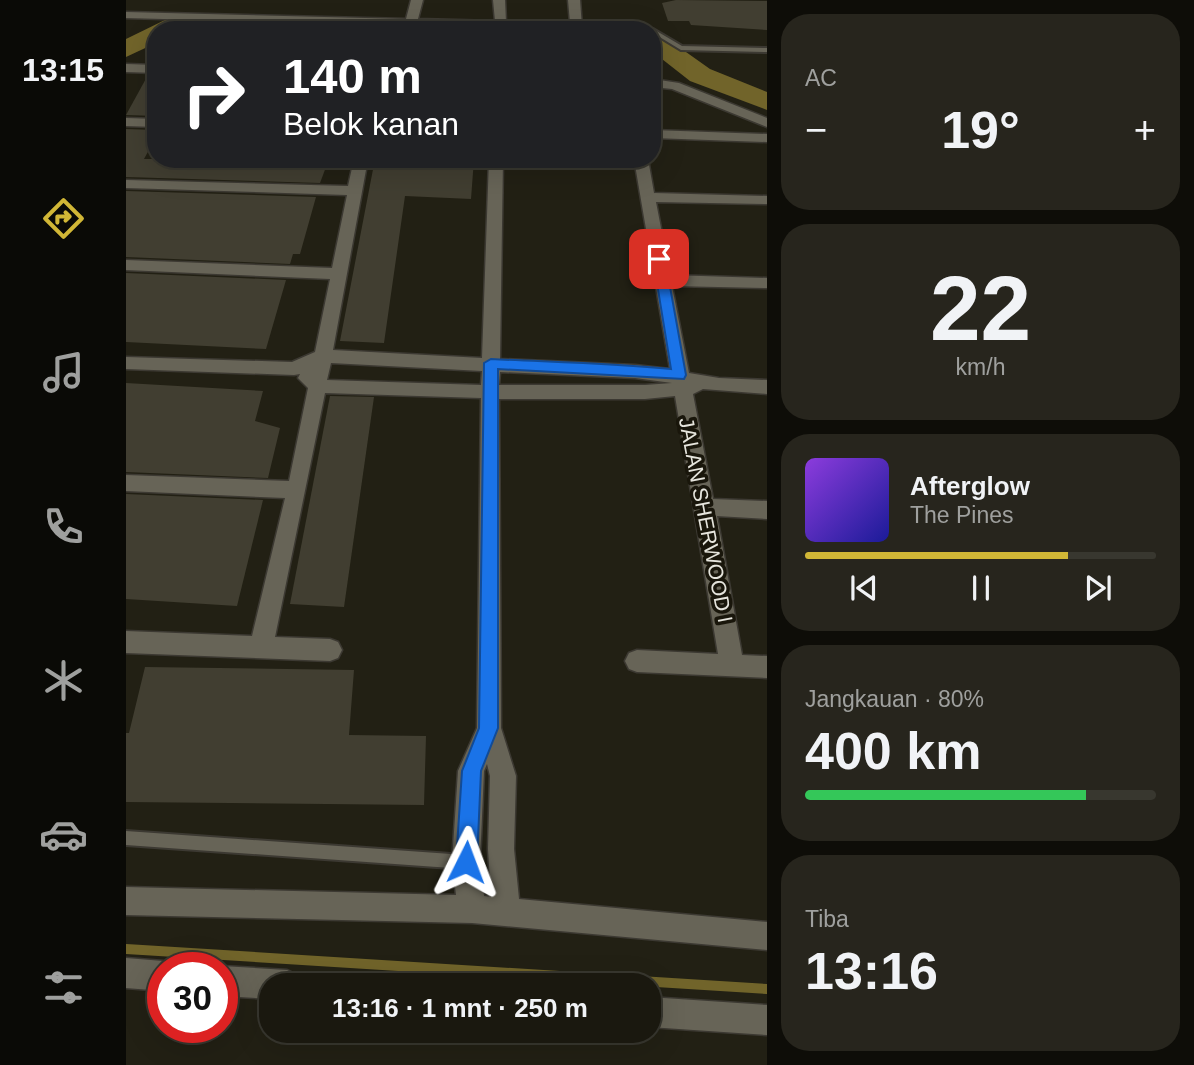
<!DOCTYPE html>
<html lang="id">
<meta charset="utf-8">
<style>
:root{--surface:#1a180f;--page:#27251d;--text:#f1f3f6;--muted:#9fa09e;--line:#38372f;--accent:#d1b736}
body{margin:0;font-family:Arial,sans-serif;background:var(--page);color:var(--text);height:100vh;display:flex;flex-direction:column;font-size:26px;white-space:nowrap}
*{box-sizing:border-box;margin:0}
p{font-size:23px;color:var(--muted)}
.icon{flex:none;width:38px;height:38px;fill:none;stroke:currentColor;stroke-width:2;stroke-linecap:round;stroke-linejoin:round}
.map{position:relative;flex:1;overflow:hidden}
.panel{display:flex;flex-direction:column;gap:14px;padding:14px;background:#0e0d08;width:427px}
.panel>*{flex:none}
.guide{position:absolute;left:21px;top:21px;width:514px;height:147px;border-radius:28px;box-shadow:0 7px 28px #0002,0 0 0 2px var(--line);background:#202124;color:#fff;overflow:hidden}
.speed{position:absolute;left:21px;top:952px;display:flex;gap:14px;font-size:35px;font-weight:700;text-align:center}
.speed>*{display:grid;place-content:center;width:91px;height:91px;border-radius:50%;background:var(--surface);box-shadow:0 7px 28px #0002,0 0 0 2px var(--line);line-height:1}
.speed .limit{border:10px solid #d22;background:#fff;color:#111}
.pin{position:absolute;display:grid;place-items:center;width:60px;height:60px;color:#fff;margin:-30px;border-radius:14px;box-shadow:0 4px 10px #0006}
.me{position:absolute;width:77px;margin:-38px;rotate:3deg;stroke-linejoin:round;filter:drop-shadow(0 0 5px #0008)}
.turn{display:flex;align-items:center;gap:24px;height:147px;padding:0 21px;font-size:32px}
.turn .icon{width:91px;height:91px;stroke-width:2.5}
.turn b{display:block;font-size:49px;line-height:60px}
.big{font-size:52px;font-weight:700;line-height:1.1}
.panel .tile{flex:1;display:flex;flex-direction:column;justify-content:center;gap:10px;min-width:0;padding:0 24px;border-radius:28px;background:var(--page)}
.panel .dial{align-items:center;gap:0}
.dial b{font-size:91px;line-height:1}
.song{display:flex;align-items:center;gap:21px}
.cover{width:84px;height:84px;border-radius:10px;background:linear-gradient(135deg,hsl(270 70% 55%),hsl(240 70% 35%))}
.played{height:7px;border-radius:4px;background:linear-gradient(90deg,var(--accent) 75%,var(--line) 75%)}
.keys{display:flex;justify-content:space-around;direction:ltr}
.heat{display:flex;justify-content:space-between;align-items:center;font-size:38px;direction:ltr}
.charge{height:10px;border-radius:5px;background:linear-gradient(90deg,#34c759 80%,var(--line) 0)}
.trip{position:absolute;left:133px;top:973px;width:402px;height:70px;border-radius:28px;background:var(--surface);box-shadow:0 7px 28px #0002,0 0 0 2px var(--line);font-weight:700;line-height:70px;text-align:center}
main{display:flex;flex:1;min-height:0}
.tab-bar{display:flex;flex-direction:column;width:126px;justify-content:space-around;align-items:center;background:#0a0a06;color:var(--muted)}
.tab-bar .icon{width:49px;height:49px}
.tab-bar .on{color:var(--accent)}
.tab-bar b{font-size:32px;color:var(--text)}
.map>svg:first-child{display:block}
</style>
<main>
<nav class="tab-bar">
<b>13:15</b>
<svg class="icon on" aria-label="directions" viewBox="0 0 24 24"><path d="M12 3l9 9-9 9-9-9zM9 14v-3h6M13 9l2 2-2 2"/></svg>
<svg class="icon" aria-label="music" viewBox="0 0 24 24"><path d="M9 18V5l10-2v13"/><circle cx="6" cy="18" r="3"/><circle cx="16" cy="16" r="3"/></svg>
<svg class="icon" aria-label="phone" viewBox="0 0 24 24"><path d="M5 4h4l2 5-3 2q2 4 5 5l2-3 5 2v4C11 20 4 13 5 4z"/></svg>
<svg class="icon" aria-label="climate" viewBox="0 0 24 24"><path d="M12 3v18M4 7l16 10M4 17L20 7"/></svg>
<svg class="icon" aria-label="car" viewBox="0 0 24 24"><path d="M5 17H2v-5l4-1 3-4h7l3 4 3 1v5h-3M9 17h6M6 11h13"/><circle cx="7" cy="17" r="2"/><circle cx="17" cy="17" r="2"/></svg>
<svg class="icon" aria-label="filters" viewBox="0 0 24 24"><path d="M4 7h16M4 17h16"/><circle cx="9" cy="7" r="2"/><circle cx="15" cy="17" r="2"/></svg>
</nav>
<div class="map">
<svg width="641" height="1065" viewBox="0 0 641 1065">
<rect width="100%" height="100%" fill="#222014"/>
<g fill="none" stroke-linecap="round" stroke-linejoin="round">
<path stroke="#71642a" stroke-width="10" d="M 0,949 L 641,989"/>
<g fill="#71642a" fill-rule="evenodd">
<path d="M 43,18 L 101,25 L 104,30 L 30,30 L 30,43 L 0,57 L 0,39 Z"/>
<path d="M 154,22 L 167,25 L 170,30 L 142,30 L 145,25 Z"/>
<path d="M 527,32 L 536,35 L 584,69 L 641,92 L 641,110 L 564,81 L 527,52 Z"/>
</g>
</g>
<g fill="#413e31">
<path d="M 550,0 L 641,1 L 641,30 L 565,25 L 563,21 L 542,21 L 536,3 Z"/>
<path d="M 22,75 L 30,76 L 30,116 L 0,115 Z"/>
<path d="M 0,129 L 30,130 L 30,137 L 18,159 L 203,159 L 194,183 L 0,177 Z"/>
<path d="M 249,159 L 348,159 L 345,199 L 279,196 L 258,343 L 214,341 Z"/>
<path d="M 0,191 L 190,197 L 174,254 L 167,254 L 164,264 L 0,257 Z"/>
<path d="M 0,273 L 160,280 L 140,349 L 0,342 Z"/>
<path d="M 0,383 L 137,391 L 129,421 L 154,428 L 142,478 L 0,472 Z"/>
<path d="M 204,396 L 248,397 L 218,607 L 164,604 Z"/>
<path d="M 0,494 L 137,500 L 111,606 L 0,599 Z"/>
<path d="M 19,667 L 228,670 L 223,735 L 300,736 L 298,805 L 0,802 L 0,733 L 3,733 Z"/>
</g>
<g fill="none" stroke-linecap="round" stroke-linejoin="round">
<g stroke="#3c3932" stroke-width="4">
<g id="lane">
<path d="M 450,25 L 519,28 L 522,30 L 448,28 L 448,26 Z"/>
<path d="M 527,29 L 556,46 L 641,48 L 641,52 L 555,50 L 527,33 L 527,30 L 525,30 Z"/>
<path d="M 0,831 L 339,855 L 344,857 L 346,862 L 344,867 L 339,869 L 0,845 Z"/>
</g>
</g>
<g stroke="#3c3932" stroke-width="3">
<g id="street">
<path d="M 285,0 L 297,0 L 292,19 L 369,21 L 367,0 L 379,0 L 380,22 L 444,23 L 442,0 L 454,0 L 456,27 L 453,30 L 0,18 L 0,12 L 280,19 Z"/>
<path d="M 0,64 L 30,65 L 30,73 L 0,72 Z"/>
<path d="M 527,79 L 553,83 L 641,118 L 641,127 L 546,89 L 527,87 Z"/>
<path d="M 0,118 L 30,119 L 30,127 L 0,126 Z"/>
<path d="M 527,130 L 641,134 L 641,142 L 527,138 Z"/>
<path d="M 228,159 L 242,159 L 207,350 L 356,358 L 363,159 L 377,159 L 374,359 L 509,365 L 544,369 L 508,159 L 522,159 L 528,193 L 641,196 L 641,204 L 530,202 L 544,275 L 641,278 L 641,288 L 546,286 L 563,373 L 593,378 L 641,380 L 641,394 L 577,389 L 567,394 L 587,499 L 641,501 L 641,519 L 591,516 L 616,655 L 641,656 L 641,678 L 511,672 L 503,669 L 499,661 L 503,653 L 511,650 L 592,654 L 549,396 L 519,399 L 373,399 L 375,728 L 390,776 L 388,849 L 393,899 L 641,922 L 641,950 L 346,923 L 0,915 L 0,887 L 330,895 L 326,862 L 332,771 L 351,728 L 355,398 L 199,393 L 149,637 L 204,639 L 212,642 L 216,650 L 212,658 L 204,661 L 0,653 L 0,631 L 126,636 L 159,498 L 0,491 L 0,475 L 163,481 L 182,388 L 172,378 L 174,374 L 168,375 L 0,369 L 0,357 L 166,362 L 189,352 L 204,279 L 0,270 L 0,260 L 206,268 L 221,195 L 0,188 L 0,180 L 222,186 ZM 205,363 L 356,371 L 355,385 L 201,380 ZM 374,372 L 509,378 L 546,383 L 519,385 L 373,385 ZM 361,764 L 364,776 L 362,849 L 365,897 L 358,896 L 354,862 L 358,771 Z"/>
<path d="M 0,958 L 37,961 L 48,968 L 37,968 L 37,991 L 0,988 Z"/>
<path d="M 96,966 L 161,970 L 171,975 L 176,985 L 145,985 L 145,999 L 96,996 L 96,968 L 93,968 Z"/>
<path d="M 523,997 L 641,1005 L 641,1035 L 523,1027 Z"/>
</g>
</g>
<use href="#lane" fill="#676457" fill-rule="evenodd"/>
<use href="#street" fill="#676457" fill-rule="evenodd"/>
</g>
<path fill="#1a73e8" stroke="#114b97" stroke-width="2" d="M 533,255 L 539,259 L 560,375 L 558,379 L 372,369 L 372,728 L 355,771 L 351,862 L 348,870 L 340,873 L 333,870 L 330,862 L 336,771 L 353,728 L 358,363 L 365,359 C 425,362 486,363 545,369 L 527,259 Z"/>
<g text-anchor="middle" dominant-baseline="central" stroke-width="7" stroke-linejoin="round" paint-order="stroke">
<g font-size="21" fill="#e6e5dd" stroke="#19160b">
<text transform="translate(580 520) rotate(79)">JALAN SHERWOOD I</text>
</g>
</g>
</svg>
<div class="speed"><div class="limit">30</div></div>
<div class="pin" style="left:533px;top:259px;background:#d93025"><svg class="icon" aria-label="arrive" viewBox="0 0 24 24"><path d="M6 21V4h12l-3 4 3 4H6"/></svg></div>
<svg class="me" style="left:340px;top:862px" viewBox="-20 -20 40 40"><path d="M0-17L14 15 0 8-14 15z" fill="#1a73e8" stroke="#fff" stroke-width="4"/></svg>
<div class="trip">13:16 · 1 mnt · 250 m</div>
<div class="guide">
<div class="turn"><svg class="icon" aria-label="right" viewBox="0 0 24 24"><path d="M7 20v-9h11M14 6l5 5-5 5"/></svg><div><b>140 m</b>Belok kanan</div></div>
</div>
</div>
<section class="panel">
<div class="tile"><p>AC</p>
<div class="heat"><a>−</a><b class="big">19°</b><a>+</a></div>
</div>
<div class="tile dial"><b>22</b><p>km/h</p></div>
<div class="tile">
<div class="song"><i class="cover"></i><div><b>Afterglow</b><p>The Pines</p></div></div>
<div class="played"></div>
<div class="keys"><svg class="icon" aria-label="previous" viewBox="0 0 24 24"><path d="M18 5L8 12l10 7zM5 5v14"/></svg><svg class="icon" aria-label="pause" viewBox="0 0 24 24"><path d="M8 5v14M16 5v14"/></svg><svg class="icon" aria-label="next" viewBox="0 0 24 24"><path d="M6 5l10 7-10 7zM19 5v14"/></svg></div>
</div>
<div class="tile"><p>Jangkauan · 80%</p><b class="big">400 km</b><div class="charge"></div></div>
<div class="tile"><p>Tiba</p><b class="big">13:16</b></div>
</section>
</main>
